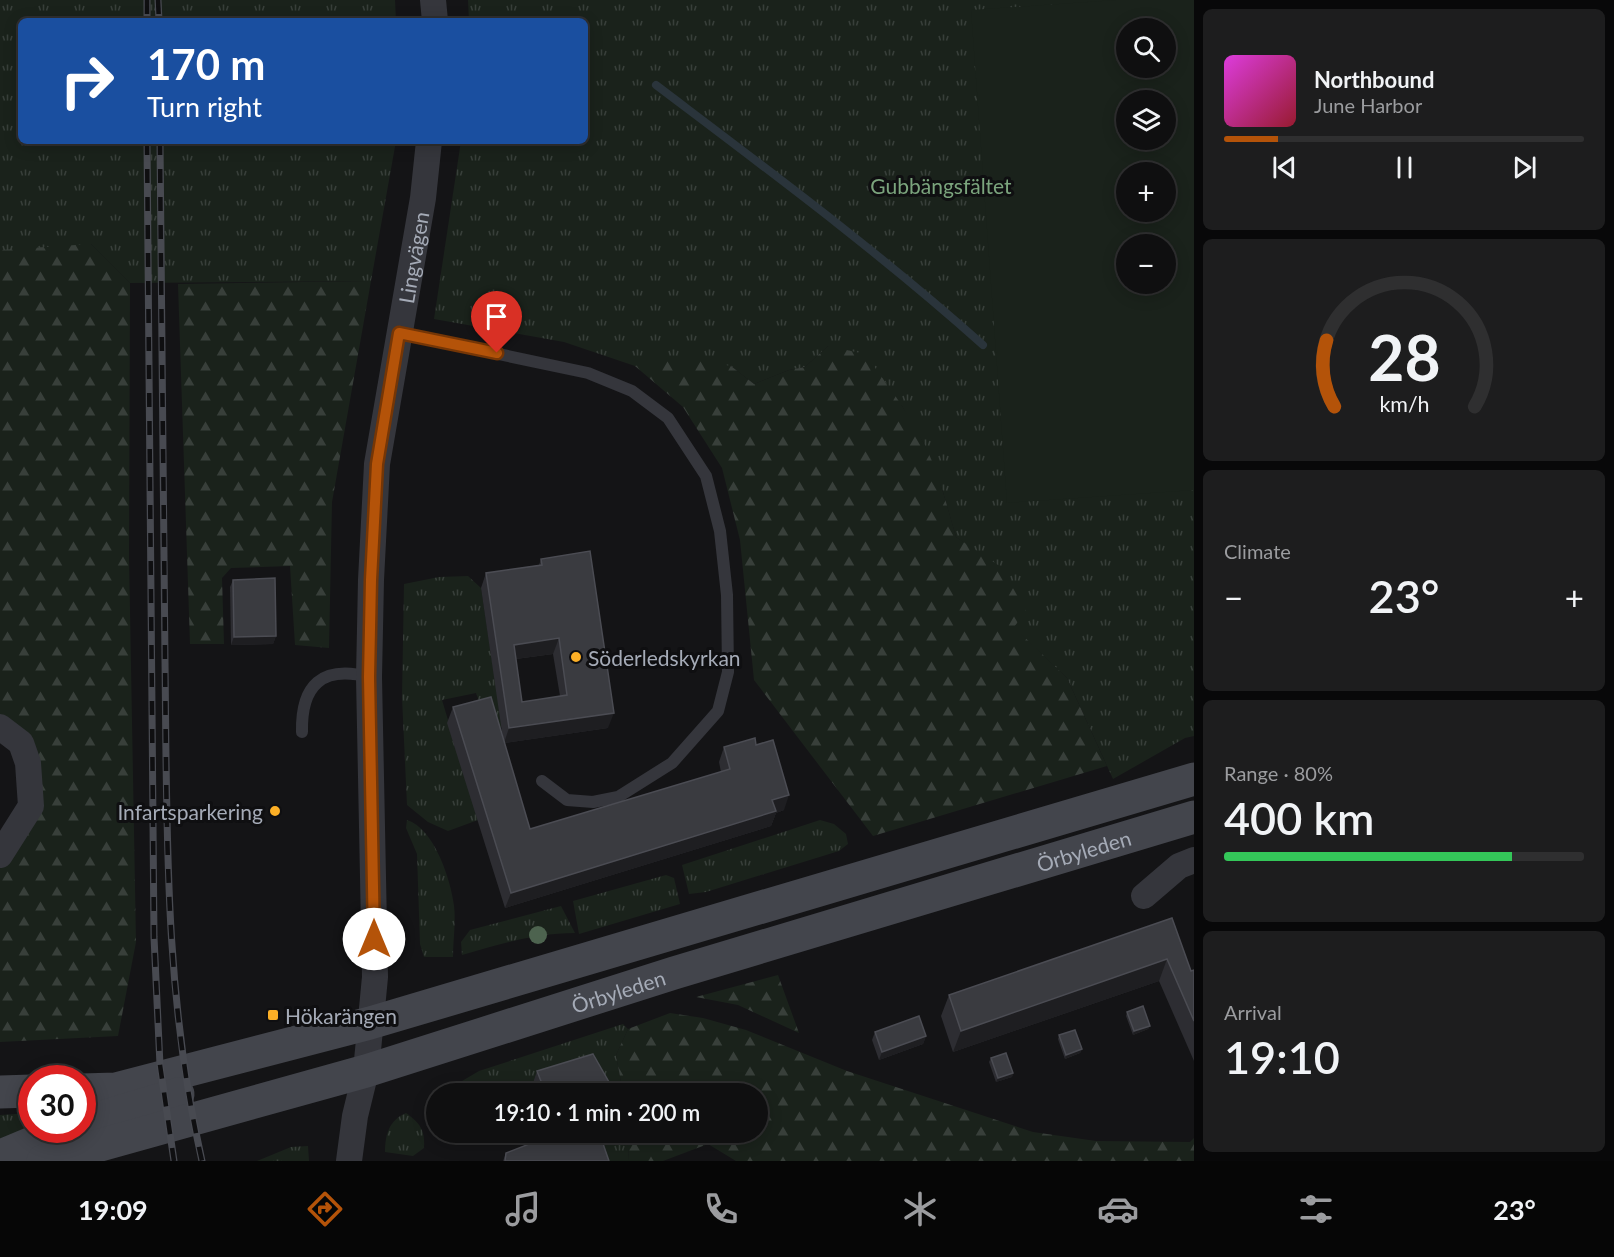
<!DOCTYPE html>
<meta charset="utf-8">
<style>
:root{--surface:#0f0f10;--page:#1d1d1e;--text:#f1f3f6;--muted:#9b9c9f;--line:#2f2f30;--accent:#b45309}
body{margin:0;font-family:Lato,sans-serif;background:var(--page);color:var(--text);height:100vh;display:flex;flex-direction:column;font-size:22px;white-space:nowrap}
*{box-sizing:border-box;margin:0}
p{font-size:20px;color:var(--muted)}
.icon{flex:none;width:33px;height:33px;fill:none;stroke:currentColor;stroke-width:2;stroke-linecap:round;stroke-linejoin:round}
.map{position:relative;flex:1;overflow:hidden}
.side{display:flex;flex-direction:column;gap:9px;padding:9px;background:#080809;width:420px}
.side>*{flex:none}
.hud{position:absolute;left:18px;top:18px;width:570px;height:126px;border-radius:9px;box-shadow:0 3px 15px #0003,0 0 0 2px var(--line);background:#1a4fa0;color:#fff;overflow:hidden}
.buttons{position:absolute;left:1116px;top:18px;display:grid;gap:12px}
.buttons a{display:grid;place-items:center;width:60px;height:60px;border-radius:50%;background:var(--surface);box-shadow:0 3px 15px #0003,0 0 0 2px var(--line);font-size:30px}
.speed{position:absolute;left:18px;top:1065px;display:flex;gap:12px;font-size:30px;font-weight:700;text-align:center}
.speed>*{display:grid;place-content:center;width:78px;height:78px;border-radius:50%;background:var(--surface);box-shadow:0 3px 15px #0003,0 0 0 2px var(--line);line-height:1}
.speed .limit{border:9px solid #d22;background:#fff;color:#111}
.pin{position:absolute;display:grid;place-items:center;width:51px;height:51px;color:#fff;margin:-62px -26px;border-radius:50% 50% 50% 0;rotate:-45deg;box-shadow:0 0 6px #0007}
.pin .icon{rotate:45deg}
.me{position:absolute;width:66px;margin:-33px;rotate:0deg;stroke-linejoin:round;filter:drop-shadow(0 0 4px #0008)}
.turn{display:flex;align-items:center;gap:21px;height:126px;padding:0 30px;font-size:27px}
.turn .icon{width:78px;height:78px;stroke-width:2.5}
.turn b{display:block;font-size:42px;line-height:51px}
.big{font-size:45px;font-weight:600;line-height:1.1}
.side .tile{flex:1;display:flex;flex-direction:column;justify-content:center;gap:9px;min-width:0;padding:0 21px;border-radius:9px;background:var(--page)}
.side .dial{align-items:center;gap:0}
.dial svg{height:156px;overflow:visible;fill:none;stroke:var(--line);stroke-width:7;stroke-linecap:round;text-anchor:middle}
.dial text{fill:var(--text);stroke:none}
.song{display:flex;align-items:center;gap:18px}
.cover{width:72px;height:72px;border-radius:9px;background:linear-gradient(135deg,hsl(300 70% 55%),hsl(350 70% 35%))}
.played{height:6px;border-radius:3px;background:linear-gradient(90deg,var(--accent) 15%,var(--line) 15%)}
.keys{display:flex;justify-content:space-around;direction:ltr}
.heat{display:flex;justify-content:space-between;align-items:center;font-size:33px;direction:ltr}
.charge{height:9px;border-radius:4px;background:linear-gradient(90deg,#34c759 80%,var(--line) 0)}
.trip{position:absolute;left:426px;top:1083px;width:342px;height:60px;border-radius:30px;background:var(--surface);box-shadow:0 3px 15px #0003,0 0 0 2px var(--line);font-weight:600;line-height:60px;text-align:center}
.tabs{display:flex;height:96px;justify-content:space-around;align-items:center;background:#060606;color:var(--muted)}
.tabs .icon{width:42px;height:42px}
.tabs .current{color:var(--accent)}
.tabs b{font-size:27px;color:var(--text)}
main{display:flex;flex:1;min-height:0}
.map>svg:first-child{display:block}
</style>
<main>
<div class="map">
<svg width="1194" height="1161" viewBox="0 0 1194 1161">
<defs>
<pattern id="grass-tufts" width="24" height="20" patternUnits="userSpaceOnUse" patternTransform="scale(1.5)"><rect width="24" height="20" fill="#1a221b"/><path d="M3 7l-1-3M5 7V3M7 7l1-3M15 17l-1-3M17 17v-4M19 17l1-3" fill="none" stroke="#383f3a"/></pattern>
<pattern id="forest-firs" width="22" height="20" patternUnits="userSpaceOnUse" patternTransform="scale(1.5)"><rect width="22" height="20" fill="#1a221b"/><path d="M5 1l3.5 6h-7zM16 11l3.5 6h-7z" fill="#383f3a"/></pattern>
</defs>
<rect width="100%" height="100%" fill="#141416"/>
<g fill="url(#grass-tufts)" fill-rule="evenodd">
<path d="M 0,0 L 395,0 L 396,21 L 21,21 L 21,141 L 396,141 L 371,281 L 130,283 L 91,244 L 0,308 Z"/>
<path d="M 468,0 L 1194,0 L 1194,736 L 1185,738 L 1113,779 L 1067,678 L 1013,627 L 973,549 L 956,537 L 943,492 L 924,444 L 902,406 L 828,346 L 805,367 L 789,370 L 754,384 L 731,366 L 635,366 L 564,342 L 434,319 L 461,141 L 585,141 L 585,21 L 469,21 ZM 1126,28 L 1166,28 L 1166,68 L 1126,68 ZM 1126,100 L 1166,100 L 1166,140 L 1126,140 ZM 1126,172 L 1166,172 L 1166,212 L 1126,212 ZM 1126,244 L 1166,244 L 1166,284 L 1126,284 Z"/>
<path d="M 468,576 L 481,588 L 502,727 L 491,732 L 476,693 L 442,700 L 478,820 L 448,831 L 428,822 L 407,805 L 402,697 L 404,584 L 439,577 Z"/>
<path d="M 407,820 C 434,828 451,880 454,906 C 456,922 453,940 453,957 L 424,957 L 420,944 L 417,854 L 406,828 Z"/>
<path d="M 820,820 L 834,824 L 846,834 L 848,844 L 839,851 L 706,892 L 689,894 L 682,865 Z"/>
<path d="M 666,875 L 674,878 L 680,904 L 579,934 L 573,901 Z"/>
<path d="M 561,906 L 575,933 C 535,933 500,944 462,955 L 461,942 L 470,930 Z"/>
<path d="M 623,1024 L 628,1029 L 616,1055 L 623,1093 L 605,1093 L 560,1072 L 499,1093 L 440,1094 L 479,1071 Z"/>
<path d="M 31,1113 L 31,1129 L 0,1147 L 0,1115 Z"/>
<path d="M 406,1113 C 420,1123 425,1130 424,1148 L 413,1156 L 385,1152 C 385,1135 389,1120 406,1113 Z"/>
<path d="M 603,1133 L 627,1133 L 629,1161 L 601,1161 L 592,1136 Z"/>
<path d="M 308,1146 L 309,1161 L 257,1161 L 291,1147 Z"/>
</g>
<g fill="url(#forest-firs)">
<path d="M 91,244 L 130,283 L 129,557 L 136,942 L 118,1036 L 0,1042 L 0,862 L 36,801 L 0,726 L 0,250 Z"/>
<path d="M 371,281 L 332,502 L 329,648 L 295,645 L 290,566 L 231,568 L 222,578 L 224,644 L 190,644 L 178,284 Z"/>
<path d="M 828,346 L 865,354 C 886,383 908,411 924,444 C 939,473 947,506 956,537 L 1001,567 L 1026,611 L 1014,627 L 1067,678 L 1107,766 L 873,836 L 754,680 L 740,540 L 722,468 L 683,407 L 635,366 L 676,356 L 731,366 L 754,384 L 789,370 L 805,367 Z"/>
<path d="M 778,975 L 799,1033 L 738,1005 L 696,997 Z"/>
<path d="M 670,1013 L 703,1018 L 746,1030 L 847,1071 L 1033,1132 L 1096,1141 L 1190,1142 L 1194,1138 L 1194,1161 L 736,1161 L 708,1144 L 663,1161 L 629,1161 L 627,1133 L 758,1132 L 758,1094 L 623,1093 L 616,1055 L 628,1029 Z"/>
</g>
<path fill="#1a221b" fill-rule="evenodd" d="M 1116,0 L 1194,0 L 1194,490 L 1007,503 L 971,10 ZM 1126,28 L 1166,28 L 1166,68 L 1126,68 ZM 1126,100 L 1166,100 L 1166,140 L 1126,140 ZM 1126,172 L 1166,172 L 1166,212 L 1126,212 ZM 1126,244 L 1166,244 L 1166,284 L 1126,284 Z"/>
<g fill="none" stroke-linecap="round" stroke-linejoin="round">
<path stroke="#2a343b" stroke-width="8" d="M 656,85 C 767,169 879,252 983,345"/>
<g stroke="#35363c" stroke-width="12">
<path d="M 399,333 L 588,373 L 632,391 L 668,418 L 706,476 L 720,531 L 727,595 L 728,672 L 718,711 L 672,763 L 618,797 L 593,802 L 567,800 L 542,781"/>
<path d="M 302,732 C 301,685 322,665 369,677"/>
</g>
<g stroke="#35363c" stroke-width="26">
<path d="M 433,0 L 435,21"/>
<path d="M 0,727 L 21,743 L 28,763 L 31,806 L 0,855"/>
<path d="M 1144,896 L 1179,866 L 1194,860"/>
<path id="s1" d="M 349,1161 L 355,1116 L 366,1071 L 375,977 L 369,677 L 371,580 L 377,464 L 423,198 L 429,141"/>
</g>
<g stroke="#43454c" stroke-width="33">
<path d="M 82,1090 L 116,1089 L 370,1023 L 1194,779"/>
<path d="M 0,1092 L 32,1091"/>
<path d="M 82,1123 L 178,1094"/>
<path d="M 0,1160 L 8,1153 L 63,1130"/>
<path id="s2" d="M 43,1161 L 366,1071 L 674,973 L 1194,817"/>
</g>
<g stroke="#484a51" stroke-width="7">
<g id="rail">
<path d="M 147,0 L 147,21"/>
<path d="M 158,0 L 159,21"/>
<path d="M 147,141 L 154,937 L 160,1065 L 174,1161"/>
<path d="M 160,141 C 161,314 164,487 165,660 C 167,829 164,995 202,1161"/>
</g>
</g>
<use href="#rail" stroke="#0f0f11" stroke-width="4.5" stroke-dasharray="14" stroke-linecap="butt"/>
</g>
<circle fill="#4d634f" cx="538" cy="935" r="9"/>
<g fill="#2d2d32" fill-rule="evenodd">
<path d="M 541,559 L 608,728 L 504,743 L 530,829 L 721,772 L 719,762 L 724,747 L 756,745 L 784,810 L 776,813 L 771,826 L 505,908 L 447,723 L 453,707 L 503,739 L 481,588 L 486,573 L 539,565 ZM 553,654 L 560,696 L 522,702 L 516,659 Z"/>
<path d="M 233,580 L 276,636 L 273,644 L 231,645 L 230,587 Z"/>
<path d="M 1172,918 L 1191,971 L 1194,970 L 1194,1061 L 1159,981 L 953,1052 L 941,1016 L 949,995 Z"/>
<path d="M 1127,1012 L 1150,1026 L 1148,1029 L 1133,1035 L 1126,1016 Z"/>
<path d="M 875,1032 L 926,1036 L 923,1044 L 879,1060 L 872,1040 Z"/>
<path d="M 1059,1035 L 1082,1049 L 1080,1053 L 1065,1059 L 1058,1039 Z"/>
<path d="M 991,1058 L 1013,1073 L 1012,1077 L 996,1082 L 989,1062 Z"/>
<path d="M 537,1071 L 613,1094 L 537,1094 L 533,1083 Z"/>
<path d="M 552,1132 L 603,1132 L 600,1133 L 609,1161 L 503,1161 L 506,1153 L 553,1135 Z"/>
</g>
<g fill="#1e1e21">
<path d="M 276,636 L 273,644 L 231,645 L 234,637 Z"/>
<path d="M 559,638 L 553,654 L 508,660 L 514,645 Z"/>
<path d="M 614,713 L 608,728 L 504,743 L 509,728 Z"/>
<path d="M 789,795 L 784,810 L 776,813 L 771,826 L 505,908 L 511,893 L 772,800 Z"/>
<path d="M 1167,959 L 1159,981 L 953,1052 L 961,1031 Z"/>
<path d="M 1150,1026 L 1148,1029 L 1133,1035 L 1134,1031 Z"/>
<path d="M 926,1036 L 923,1044 L 879,1060 L 882,1052 Z"/>
<path d="M 1082,1049 L 1080,1053 L 1065,1059 L 1066,1055 Z"/>
<path d="M 1013,1073 L 1012,1077 L 996,1082 L 998,1078 Z"/>
</g>
<g fill="#3a3b40" stroke="#4b4c53" stroke-width="1.5" fill-rule="evenodd">
<path d="M 590,551 L 614,713 L 509,728 L 486,573 L 542,565 L 541,559 ZM 559,638 L 567,695 L 522,702 L 514,645 Z"/>
<path d="M 275,578 L 276,636 L 234,637 L 233,580 Z"/>
<path d="M 491,697 L 530,829 L 730,769 L 724,747 L 755,738 L 756,745 L 773,740 L 789,795 L 772,800 L 776,811 L 511,893 L 453,707 Z"/>
<path d="M 1172,918 L 1191,971 L 1194,970 L 1194,1021 L 1167,959 L 961,1031 L 949,995 Z"/>
<path d="M 1143,1006 L 1150,1026 L 1134,1031 L 1127,1012 Z"/>
<path d="M 919,1016 L 926,1036 L 882,1052 L 875,1032 Z"/>
<path d="M 1075,1030 L 1082,1049 L 1066,1055 L 1059,1035 Z"/>
<path d="M 1006,1053 L 1013,1073 L 998,1078 L 991,1058 Z"/>
<path d="M 593,1054 L 609,1082 L 613,1094 L 546,1094 L 537,1071 Z"/>
<path d="M 560,1132 L 599,1132 L 609,1161 L 505,1161 L 506,1153 Z"/>
</g>
<g fill="none" stroke-linecap="round" stroke-linejoin="round">
<g stroke="#753606" stroke-width="15">
<path id="route" d="M 374,939 L 369,677 L 371,580 L 377,464 L 399,333 L 497,353"/>
</g>
<use href="#route" stroke="#b45309" stroke-width="10"/>
</g>
<g fill="#fcaf26" stroke="#0f0f11" stroke-width="2">
<circle cx="576" cy="657" r="6"/>
<circle cx="275" cy="811" r="6"/>
<rect x="267" y="1009" width="12" height="12" rx="3"/>
</g>
<g text-anchor="middle" dominant-baseline="central" stroke-width="6" stroke-linejoin="round" paint-order="stroke">
<g font-size="21" fill="#7ba47d" stroke="#0f0f11">
<text x="941" y="185">Gubbängsfältet</text>
</g>
<g font-size="21" fill="#a5abb7" stroke="#0f0f11">
<text stroke="none"><textPath href="#s1" startOffset="909">Lingvägen</textPath></text>
<text stroke="none"><textPath href="#s2" startOffset="1086">Örbyleden</textPath></text>
<text stroke="none"><textPath href="#s2" startOffset="600">Örbyleden</textPath></text>
</g>
<g font-size="21" fill="#a5abb7" stroke="#0f0f11" text-anchor="start">
<text x="588" y="657">Söderledskyrkan</text>
<text x="263" y="811" text-anchor="end">Infartsparkering</text>
<text x="285" y="1015">Hökarängen</text>
</g>
</g>
</svg>
<div class="buttons">
<a><svg class="icon" aria-label="search" viewBox="0 0 24 24"><circle cx="10" cy="10" r="6"/><path d="M15 15l6 6"/></svg></a>
<a><svg class="icon" aria-label="layers" viewBox="0 0 24 24"><path d="M12 4l9 5-9 5-9-5zM3 14l9 5 9-5"/></svg></a>
<a>+</a>
<a>−</a>
</div>
<div class="speed"><div class="limit">30</div></div>
<div class="pin" style="left:497px;top:353px;background:#d93025"><svg class="icon" aria-label="arrive" viewBox="0 0 24 24"><path d="M6 21V4h12l-3 4 3 4H6"/></svg></div>
<svg class="me" style="left:374px;top:939px" viewBox="-20 -20 40 40"><circle r="19" fill="#fff"/><path d="M0-13L10 11 0 6-10 11z" fill="#b45309"/></svg>
<div class="trip">19:10 · 1 min · 200 m</div>
<div class="hud">
<div class="turn"><svg class="icon" aria-label="right" viewBox="0 0 24 24"><path d="M7 20v-9h11M14 6l5 5-5 5"/></svg><div><b>170 m</b>Turn right</div></div>
</div>
</div>
<section class="side">
<div class="tile">
<div class="song"><i class="cover"></i><div><b>Northbound</b><p>June Harbor</p></div></div>
<div class="played"></div>
<div class="keys"><svg class="icon" aria-label="previous" viewBox="0 0 24 24"><path d="M18 5L8 12l10 7zM5 5v14"/></svg><svg class="icon" aria-label="pause" viewBox="0 0 24 24"><path d="M8 5v14M16 5v14"/></svg><svg class="icon" aria-label="next" viewBox="0 0 24 24"><path d="M6 5l10 7-10 7zM19 5v14"/></svg></div>
</div>
<div class="tile dial"><svg viewBox="0 0 100 80">
<path d="M14 69A42 42 0 1 1 86 69"/>
<path d="M14 69A42 42 0 0 1 10 35" stroke="#b45309"/>
<text x="50" y="56" font-size="32" font-weight="700">28</text>
<text x="50" y="72" font-size="11">km/h</text>
</svg></div>
<div class="tile"><p>Climate</p>
<div class="heat"><a>−</a><b class="big">23°</b><a>+</a></div>
</div>
<div class="tile"><p>Range · 80%</p><b class="big">400 km</b><div class="charge"></div></div>
<div class="tile"><p>Arrival</p><b class="big">19:10</b></div>
</section>
</main>
<nav class="tabs">
<b>19:09</b>
<svg class="icon current" aria-label="directions" viewBox="0 0 24 24"><path d="M12 3l9 9-9 9-9-9zM9 14v-3h6M13 9l2 2-2 2"/></svg>
<svg class="icon" aria-label="music" viewBox="0 0 24 24"><path d="M9 18V5l10-2v13"/><circle cx="6" cy="18" r="3"/><circle cx="16" cy="16" r="3"/></svg>
<svg class="icon" aria-label="phone" viewBox="0 0 24 24"><path d="M5 4h4l2 5-3 2q2 4 5 5l2-3 5 2v4C11 20 4 13 5 4z"/></svg>
<svg class="icon" aria-label="climate" viewBox="0 0 24 24"><path d="M12 3v18M4 7l16 10M4 17L20 7"/></svg>
<svg class="icon" aria-label="car" viewBox="0 0 24 24"><path d="M5 17H2v-5l4-1 3-4h7l3 4 3 1v5h-3M9 17h6M6 11h13"/><circle cx="7" cy="17" r="2"/><circle cx="17" cy="17" r="2"/></svg>
<svg class="icon" aria-label="filters" viewBox="0 0 24 24"><path d="M4 7h16M4 17h16"/><circle cx="9" cy="7" r="2"/><circle cx="15" cy="17" r="2"/></svg>
<b>23°</b>
</nav>
